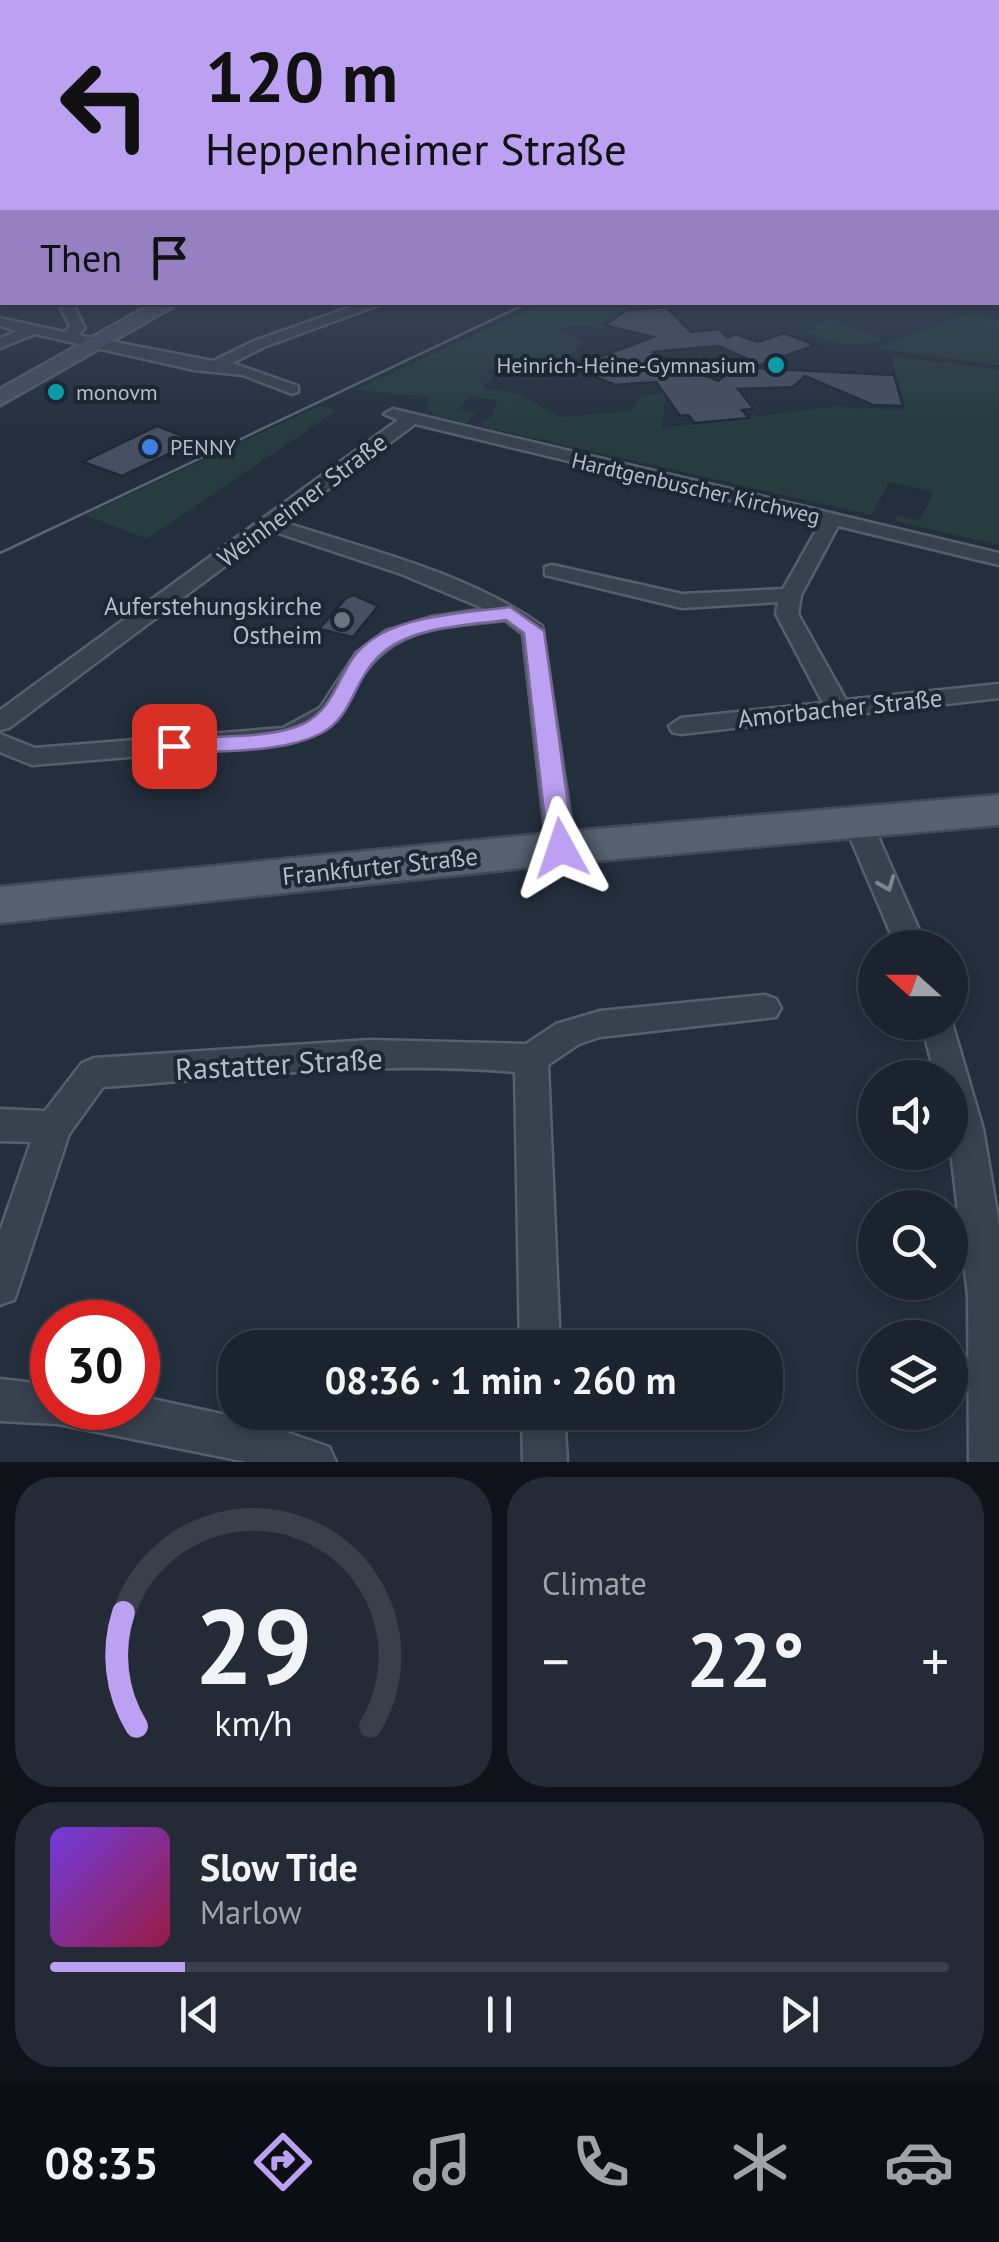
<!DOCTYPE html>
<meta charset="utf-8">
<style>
:root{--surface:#1b232e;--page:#242b36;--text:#f1f3f6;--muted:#a0a4aa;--line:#39404a;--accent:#bca0f2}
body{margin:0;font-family:"PT Sans",sans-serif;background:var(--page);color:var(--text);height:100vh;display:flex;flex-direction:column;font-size:38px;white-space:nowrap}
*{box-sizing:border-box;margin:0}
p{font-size:32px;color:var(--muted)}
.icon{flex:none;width:55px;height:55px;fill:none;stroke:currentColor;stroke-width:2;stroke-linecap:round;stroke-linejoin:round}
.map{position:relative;height:1462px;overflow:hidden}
.sheet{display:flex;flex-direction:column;gap:15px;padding:15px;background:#0f1319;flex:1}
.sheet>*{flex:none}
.top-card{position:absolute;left:0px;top:0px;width:1000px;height:305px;box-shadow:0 5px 15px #0003,0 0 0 2px var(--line);background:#bca0f2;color:#111;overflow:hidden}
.needle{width:65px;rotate:291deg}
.fabs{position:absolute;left:858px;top:930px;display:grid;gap:20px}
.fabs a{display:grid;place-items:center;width:110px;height:110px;border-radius:50%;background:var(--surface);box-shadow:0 5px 15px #0003,0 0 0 2px var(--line);font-size:50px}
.speed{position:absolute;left:30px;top:1300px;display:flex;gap:20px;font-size:50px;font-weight:700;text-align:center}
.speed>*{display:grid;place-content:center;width:130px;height:130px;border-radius:50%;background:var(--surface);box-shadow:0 5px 15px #0003,0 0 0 2px var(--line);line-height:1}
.speed .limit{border:15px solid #d22;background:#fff;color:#111}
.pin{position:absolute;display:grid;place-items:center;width:85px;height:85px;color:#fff;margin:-42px;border-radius:20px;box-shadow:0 5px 15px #0006}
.me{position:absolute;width:110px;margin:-55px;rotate:355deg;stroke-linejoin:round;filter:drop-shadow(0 0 8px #0008)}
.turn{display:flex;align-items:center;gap:35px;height:210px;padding:0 40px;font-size:45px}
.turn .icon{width:130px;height:130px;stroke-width:2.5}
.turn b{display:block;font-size:70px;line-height:85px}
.then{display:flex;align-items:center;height:95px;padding:0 40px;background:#0003;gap:20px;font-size:38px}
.big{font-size:75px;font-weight:700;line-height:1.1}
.sheet .widget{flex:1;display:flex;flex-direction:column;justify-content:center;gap:15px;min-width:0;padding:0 35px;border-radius:40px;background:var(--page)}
.sheet .dial{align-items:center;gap:0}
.dial svg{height:260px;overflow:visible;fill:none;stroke:var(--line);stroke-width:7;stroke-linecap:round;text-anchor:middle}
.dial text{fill:var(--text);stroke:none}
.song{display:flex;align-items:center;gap:30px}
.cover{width:120px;height:120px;border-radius:15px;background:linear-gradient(135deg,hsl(260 70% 55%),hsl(340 70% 35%))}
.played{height:10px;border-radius:5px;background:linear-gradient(90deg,var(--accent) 15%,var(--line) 15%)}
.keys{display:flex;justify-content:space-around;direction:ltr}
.heat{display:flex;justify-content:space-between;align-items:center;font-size:55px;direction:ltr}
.sheet .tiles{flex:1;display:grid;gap:15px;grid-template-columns:1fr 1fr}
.widget:last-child{grid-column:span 2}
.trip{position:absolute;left:218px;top:1330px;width:565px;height:100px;border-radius:40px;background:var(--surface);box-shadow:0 5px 15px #0003,0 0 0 2px var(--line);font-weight:700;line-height:100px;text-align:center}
.tab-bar{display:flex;height:160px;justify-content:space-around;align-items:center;background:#0b0e12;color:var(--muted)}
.tab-bar .icon{width:70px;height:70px}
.tab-bar .current{color:var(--accent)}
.tab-bar b{font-size:45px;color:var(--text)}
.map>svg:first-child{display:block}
</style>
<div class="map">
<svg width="999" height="1462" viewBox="0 0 999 1462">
<rect width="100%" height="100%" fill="#242f3e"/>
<g fill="#263c3f">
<path d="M 545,302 L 661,302 L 666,307 L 627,310 L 605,325 L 610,330 L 582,325 L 557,328 L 583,342 C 556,375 557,368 519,366 C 508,365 498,371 486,371 L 494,376 L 482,388 L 515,393 L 561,417 L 630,411 L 643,395 L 666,393 L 662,428 L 833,407 L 906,410 L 891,356 L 999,370 L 999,545 L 895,521 L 898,516 L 920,520 L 933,492 L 889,482 L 871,515 L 476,425 L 491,417 L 498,400 L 470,396 L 458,409 L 477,414 L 466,423 L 436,416 L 426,407 L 430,397 L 355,390 Z"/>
<path d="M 973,312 L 999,321 L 999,365 L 874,348 Z"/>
<path d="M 833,320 L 883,339 C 853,350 835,343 806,332 L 816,328 L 811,325 Z"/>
<path d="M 319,406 L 337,410 L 147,539 L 85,515 Z"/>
</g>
<g fill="#455162" stroke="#1f2835" stroke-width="2.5" fill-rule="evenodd">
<path d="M 666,307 L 691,332 L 719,329 L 727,337 L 736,334 L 758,342 L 784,333 L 815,345 L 752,368 L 894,375 L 903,406 L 873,405 L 805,376 L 793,387 L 738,389 L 754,409 L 742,410 L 749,418 L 695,423 L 688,415 L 680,416 L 656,382 L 615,385 L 573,367 L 653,337 L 604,325 L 627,310 ZM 718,346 L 746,358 L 718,381 L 652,352 Z"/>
<path d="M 157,426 L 196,441 L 122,476 L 83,462 Z"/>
<path d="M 354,595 L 378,606 L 353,637 L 319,629 L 346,598 Z"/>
</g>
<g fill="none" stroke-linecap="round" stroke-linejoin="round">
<g stroke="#565f6c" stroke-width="5">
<g id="street">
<path d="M 2,231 L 2,239 L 0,240 L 0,232 Z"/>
<path d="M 58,302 L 72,302 L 85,328 L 78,335 L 213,361 L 254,341 L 365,302 L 387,302 L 264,347 L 232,363 L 298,386 L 298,392 L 292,394 L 243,375 L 194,370 L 35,334 L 0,348 L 0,338 L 18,331 L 0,326 L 0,318 L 64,332 L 70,327 Z"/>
<path d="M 393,409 L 999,553 L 999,565 L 838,526 L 801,595 L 798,614 L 846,700 L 999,684 L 999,698 L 681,734 L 672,732 L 669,726 L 681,718 L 823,703 L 776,614 L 778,602 L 682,608 L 545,575 L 545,567 L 552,565 L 682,594 L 783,589 L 821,522 L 415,424 L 284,522 C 371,551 466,572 542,626 L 575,848 L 571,855 L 551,855 L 547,848 L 523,634 L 505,620 C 465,625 417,625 385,651 C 339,688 359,725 286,744 L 32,765 L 0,752 L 0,734 L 35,748 L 283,728 L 320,708 L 356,653 L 386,631 L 432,617 L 485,609 L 401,574 L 272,531 L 9,728 L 0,730 L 0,710 L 398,420 L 384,414 Z"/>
<path d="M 858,813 L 868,816 L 872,823 L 927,948 L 897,948 L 844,823 L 848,816 Z"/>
<path d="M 765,995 L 776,999 L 781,1008 L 776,1017 L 600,1037 L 579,1044 L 548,1065 L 560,1348 L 520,1348 L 515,1072 C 377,1060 240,1077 103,1087 L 69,1134 L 19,1286 L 14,1300 L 0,1305 L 0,1231 L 31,1142 L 0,1141 L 0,1109 L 45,1111 L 82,1063 L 94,1058 L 370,1040 L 526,1044 L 556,1024 L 600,1011 Z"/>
<path d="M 950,1016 L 983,1129 L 999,1224 L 999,1462 L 969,1462 L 968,1296 L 950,1143 L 950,1078 L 936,1078 L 921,1022 L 950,1022 Z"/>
<path d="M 0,1379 L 52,1385 L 52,1408 L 138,1408 L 138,1396 L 254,1421 L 329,1447 L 336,1462 L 247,1462 L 58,1424 L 0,1421 Z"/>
<path d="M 522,1412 L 564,1412 L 567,1462 L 523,1462 Z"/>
</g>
</g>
<g stroke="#565f6c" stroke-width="5">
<path id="secondary" d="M 155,302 L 181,302 L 0,405 L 0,389 Z"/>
</g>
<g stroke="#414a57" stroke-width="5">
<path id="primary" d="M 999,795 L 999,825 L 561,864 L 0,923 L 0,887 L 561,832 Z"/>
</g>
<use href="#street" fill="#38414e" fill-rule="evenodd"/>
<use href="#secondary" fill="#465061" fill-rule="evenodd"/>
<use href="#primary" fill="#56606e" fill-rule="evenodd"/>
<path stroke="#5a6575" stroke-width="2.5" d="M 0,553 L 530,302"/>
</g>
<defs><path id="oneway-chevron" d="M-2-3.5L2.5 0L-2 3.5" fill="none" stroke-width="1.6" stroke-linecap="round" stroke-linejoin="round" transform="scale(2.5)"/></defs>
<use stroke="#7c8592" href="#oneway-chevron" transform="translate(887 884) rotate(67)"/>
<linearGradient id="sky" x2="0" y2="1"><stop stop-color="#141a22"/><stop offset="0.53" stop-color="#3f4d63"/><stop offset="1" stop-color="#3f4d63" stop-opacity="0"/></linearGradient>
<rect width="999" height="434" fill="url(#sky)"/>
<path fill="#bca0f2" stroke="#7a689d" stroke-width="2.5" d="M 510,607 L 544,631 L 574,848 L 570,854 L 552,854 L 548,848 L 524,633 L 506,620 C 464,626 405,626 375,660 C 353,683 352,718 320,734 C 278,754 220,750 174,754 L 163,746 L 174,739 C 214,735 267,740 303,724 C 331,711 337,681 353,658 C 384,614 462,614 510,607 Z"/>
<g fill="#0f9aa8" stroke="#1d2633" stroke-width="4">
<circle cx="776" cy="365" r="10"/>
<circle cx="56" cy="392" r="10"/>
</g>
<circle fill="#3f7fe0" stroke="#1d2633" stroke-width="4" cx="150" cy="447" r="10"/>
<circle fill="#6b7280" stroke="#1d2633" stroke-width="4" cx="342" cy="620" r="10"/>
<g text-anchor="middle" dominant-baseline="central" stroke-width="8" stroke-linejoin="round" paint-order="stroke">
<g font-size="22" fill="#b4bcc9" stroke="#1d2633" text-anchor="start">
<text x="756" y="365" text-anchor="end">Heinrich-Heine-Gymnasium</text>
<text x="76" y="392">monovm</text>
<text x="170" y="447">PENNY</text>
</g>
<g font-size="22" fill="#b4bcc9" stroke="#1d2633">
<text transform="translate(696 488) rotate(13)">Hardtgenbuscher Kirchweg</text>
</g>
<g font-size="25" fill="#b4bcc9" stroke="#1d2633">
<text transform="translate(302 500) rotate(-37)">Weinheimer Straße</text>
<text transform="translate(840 708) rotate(-6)">Amorbacher Straße</text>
<text transform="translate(380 866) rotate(-6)">Frankfurter Straße</text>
</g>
<g font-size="25" fill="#b4bcc9" stroke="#1d2633" text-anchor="end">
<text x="322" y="606">Auferstehungskirche<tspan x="322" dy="29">Ostheim</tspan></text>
</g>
<g font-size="30" fill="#b4bcc9" stroke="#1d2633">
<text transform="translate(279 1063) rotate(-3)">Rastatter Straße</text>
</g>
</g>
</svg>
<div class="fabs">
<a><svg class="needle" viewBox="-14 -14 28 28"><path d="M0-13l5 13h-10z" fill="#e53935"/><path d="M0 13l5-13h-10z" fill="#a0a4aa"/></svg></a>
<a><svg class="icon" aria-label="sound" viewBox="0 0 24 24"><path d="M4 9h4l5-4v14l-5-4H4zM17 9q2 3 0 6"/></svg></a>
<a><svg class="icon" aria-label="search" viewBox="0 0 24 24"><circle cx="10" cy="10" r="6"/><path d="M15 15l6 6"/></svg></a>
<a><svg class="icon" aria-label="layers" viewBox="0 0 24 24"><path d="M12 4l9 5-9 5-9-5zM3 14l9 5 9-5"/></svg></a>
</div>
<div class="speed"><div class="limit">30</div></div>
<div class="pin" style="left:174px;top:746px;background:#d93025"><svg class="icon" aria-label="arrive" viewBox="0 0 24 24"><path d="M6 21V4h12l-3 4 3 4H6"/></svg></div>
<svg class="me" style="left:561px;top:848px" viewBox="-20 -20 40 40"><path d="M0-17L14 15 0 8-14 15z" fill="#bca0f2" stroke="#fff" stroke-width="4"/></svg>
<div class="trip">08:36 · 1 min · 260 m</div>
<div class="top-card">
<div class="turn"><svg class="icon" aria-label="left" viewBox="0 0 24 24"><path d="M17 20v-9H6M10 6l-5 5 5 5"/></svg><div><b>120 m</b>Heppenheimer Straße</div></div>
<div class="then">Then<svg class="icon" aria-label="arrive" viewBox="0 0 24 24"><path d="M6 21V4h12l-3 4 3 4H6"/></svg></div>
</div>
</div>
<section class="sheet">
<div class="tiles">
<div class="widget dial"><svg viewBox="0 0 100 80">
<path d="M14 69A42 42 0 1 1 86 69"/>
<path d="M14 69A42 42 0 0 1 10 34" stroke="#bca0f2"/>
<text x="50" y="56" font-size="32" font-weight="700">29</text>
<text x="50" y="72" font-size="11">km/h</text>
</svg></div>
<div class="widget"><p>Climate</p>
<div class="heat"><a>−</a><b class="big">22°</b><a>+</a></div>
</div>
<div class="widget">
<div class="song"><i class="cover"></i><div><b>Slow Tide</b><p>Marlow</p></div></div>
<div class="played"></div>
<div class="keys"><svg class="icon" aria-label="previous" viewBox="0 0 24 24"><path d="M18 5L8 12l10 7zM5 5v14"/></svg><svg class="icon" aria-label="pause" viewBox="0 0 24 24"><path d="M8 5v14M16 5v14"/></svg><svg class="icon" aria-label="next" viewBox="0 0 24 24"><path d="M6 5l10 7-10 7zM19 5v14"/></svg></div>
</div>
</div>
</section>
<nav class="tab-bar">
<b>08:35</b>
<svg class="icon current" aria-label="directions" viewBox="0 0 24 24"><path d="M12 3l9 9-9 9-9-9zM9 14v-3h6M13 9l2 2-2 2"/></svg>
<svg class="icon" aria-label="music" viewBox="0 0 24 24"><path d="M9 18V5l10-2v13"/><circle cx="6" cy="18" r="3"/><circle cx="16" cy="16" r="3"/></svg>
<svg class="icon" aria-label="phone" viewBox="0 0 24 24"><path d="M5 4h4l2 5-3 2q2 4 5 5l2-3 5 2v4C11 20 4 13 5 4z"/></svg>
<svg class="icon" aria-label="climate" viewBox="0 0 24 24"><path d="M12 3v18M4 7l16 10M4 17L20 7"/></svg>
<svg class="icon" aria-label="car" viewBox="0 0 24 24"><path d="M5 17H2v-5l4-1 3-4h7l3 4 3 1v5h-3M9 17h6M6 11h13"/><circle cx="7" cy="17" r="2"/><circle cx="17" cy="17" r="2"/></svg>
</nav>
